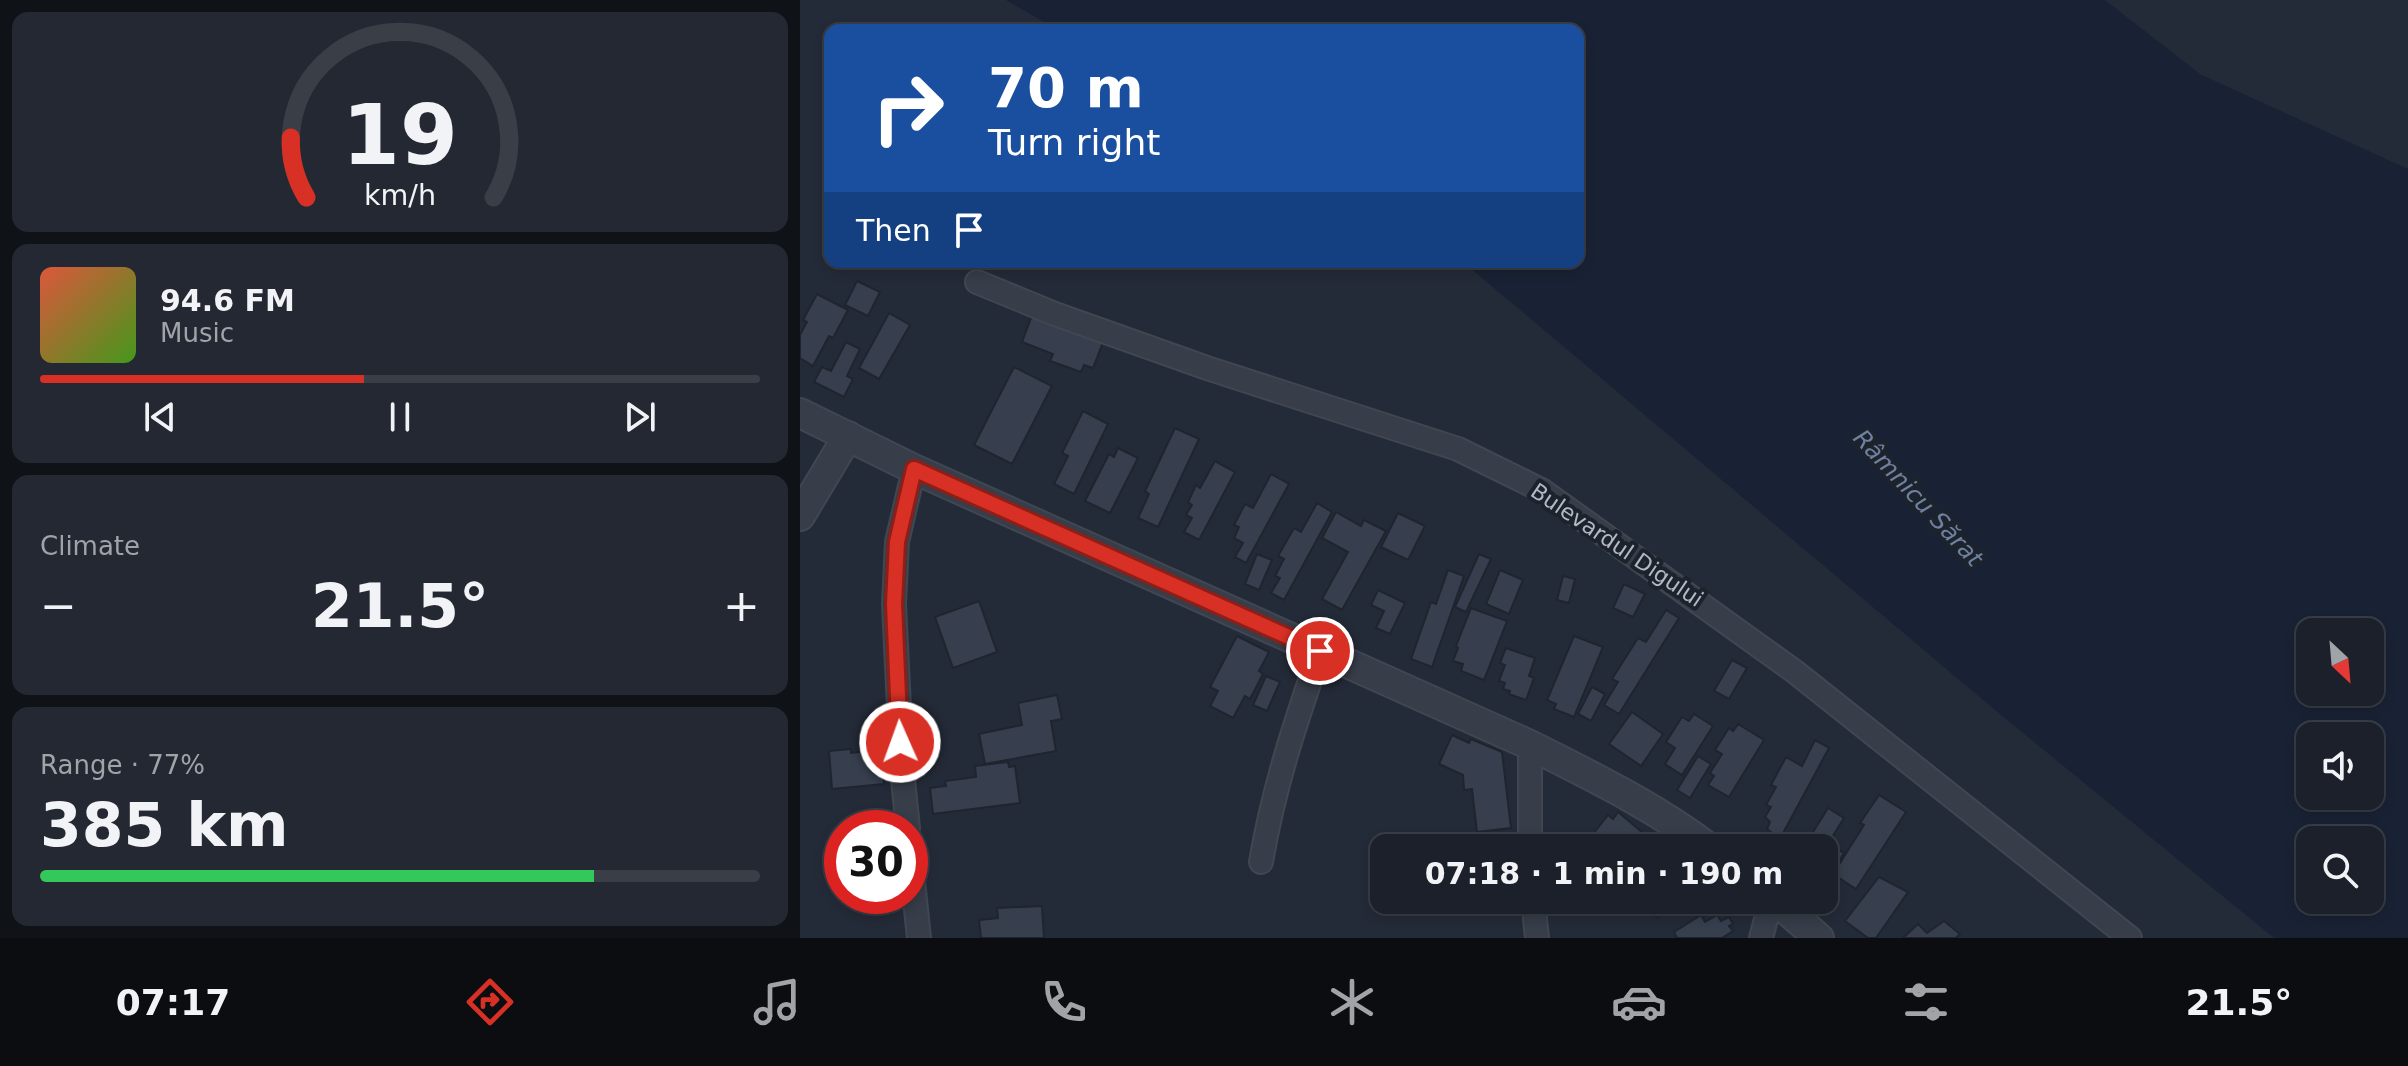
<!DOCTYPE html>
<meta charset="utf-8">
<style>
:root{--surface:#1b202a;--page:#242832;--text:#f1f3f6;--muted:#a0a3a8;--line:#393e47;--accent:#d93025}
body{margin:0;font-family:"DejaVu Sans",sans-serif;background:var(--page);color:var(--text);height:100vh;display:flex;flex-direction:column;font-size:30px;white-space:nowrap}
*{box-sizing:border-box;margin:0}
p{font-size:26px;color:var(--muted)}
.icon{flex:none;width:44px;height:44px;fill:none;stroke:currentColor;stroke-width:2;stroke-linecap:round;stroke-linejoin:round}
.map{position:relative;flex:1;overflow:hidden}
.drawer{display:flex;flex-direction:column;gap:12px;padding:12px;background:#0f1217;width:800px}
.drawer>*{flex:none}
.banner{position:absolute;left:24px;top:24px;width:760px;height:244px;border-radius:16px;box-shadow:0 4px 12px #0003,0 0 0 2px var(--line);background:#1a4fa0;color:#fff;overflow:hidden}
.needle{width:52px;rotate:154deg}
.buttons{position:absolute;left:1496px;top:618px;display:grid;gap:16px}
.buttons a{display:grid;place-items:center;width:88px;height:88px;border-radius:16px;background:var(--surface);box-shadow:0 4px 12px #0003,0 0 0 2px var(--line);font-size:40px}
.speed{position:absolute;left:24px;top:810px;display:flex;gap:16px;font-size:40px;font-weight:700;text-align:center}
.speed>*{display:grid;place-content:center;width:104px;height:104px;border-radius:50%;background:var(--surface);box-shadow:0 4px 12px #0003,0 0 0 2px var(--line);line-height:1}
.speed .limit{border:12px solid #d22;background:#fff;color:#111}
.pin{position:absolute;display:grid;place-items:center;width:68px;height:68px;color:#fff;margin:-34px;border:4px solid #fff;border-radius:50%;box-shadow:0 2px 8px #0007}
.me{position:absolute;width:88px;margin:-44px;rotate:358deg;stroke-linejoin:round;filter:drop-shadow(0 0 6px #0008)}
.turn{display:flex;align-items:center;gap:28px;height:168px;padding:0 32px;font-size:36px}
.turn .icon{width:104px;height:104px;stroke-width:2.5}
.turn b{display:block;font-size:56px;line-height:68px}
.then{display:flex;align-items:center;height:76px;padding:0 32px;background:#0003;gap:16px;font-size:30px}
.big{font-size:60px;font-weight:800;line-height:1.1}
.drawer .widget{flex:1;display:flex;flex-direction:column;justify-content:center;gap:12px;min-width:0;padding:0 28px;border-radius:16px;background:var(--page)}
.drawer .dial{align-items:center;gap:0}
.dial svg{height:208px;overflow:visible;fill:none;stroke:var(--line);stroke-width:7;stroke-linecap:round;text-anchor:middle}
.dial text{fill:var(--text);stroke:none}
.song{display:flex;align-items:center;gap:24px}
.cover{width:96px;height:96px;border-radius:12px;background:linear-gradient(135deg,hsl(10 70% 55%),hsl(100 70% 35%))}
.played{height:8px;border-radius:4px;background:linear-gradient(90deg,var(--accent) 45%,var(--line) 45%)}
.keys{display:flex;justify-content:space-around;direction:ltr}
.heat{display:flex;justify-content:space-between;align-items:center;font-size:44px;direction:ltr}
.charge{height:12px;border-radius:6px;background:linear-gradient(90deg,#34c759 77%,var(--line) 0)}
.trip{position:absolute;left:570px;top:834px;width:468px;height:80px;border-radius:16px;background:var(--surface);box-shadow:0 4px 12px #0003,0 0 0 2px var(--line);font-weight:800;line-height:80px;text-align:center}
.tab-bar{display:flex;height:128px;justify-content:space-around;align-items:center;background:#0b0d11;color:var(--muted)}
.tab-bar .icon{width:56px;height:56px}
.tab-bar .on{color:var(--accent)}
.tab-bar b{font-size:36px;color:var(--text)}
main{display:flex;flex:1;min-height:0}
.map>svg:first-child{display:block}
</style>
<main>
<section class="drawer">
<div class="widget dial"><svg viewBox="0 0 100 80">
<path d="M14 69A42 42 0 1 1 86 69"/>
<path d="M14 69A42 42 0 0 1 8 46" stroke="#d93025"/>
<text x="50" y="56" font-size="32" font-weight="700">19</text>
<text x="50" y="72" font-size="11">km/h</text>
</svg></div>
<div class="widget">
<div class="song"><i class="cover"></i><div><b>94.6 FM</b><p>Music</p></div></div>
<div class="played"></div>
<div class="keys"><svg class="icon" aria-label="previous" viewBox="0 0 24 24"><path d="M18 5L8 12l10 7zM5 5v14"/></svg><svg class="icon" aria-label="pause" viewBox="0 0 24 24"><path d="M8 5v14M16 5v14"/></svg><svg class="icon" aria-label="next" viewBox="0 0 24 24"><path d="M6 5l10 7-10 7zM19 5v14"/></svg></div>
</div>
<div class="widget"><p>Climate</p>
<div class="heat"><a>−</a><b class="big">21.5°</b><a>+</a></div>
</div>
<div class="widget"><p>Range · 77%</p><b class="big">385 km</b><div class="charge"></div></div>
</section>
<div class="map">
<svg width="1608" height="938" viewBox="0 0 1608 938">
<rect width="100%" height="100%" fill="#242b38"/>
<path fill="#192234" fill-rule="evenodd" d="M 206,0 L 1305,0 L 1400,74 L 1608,169 L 1608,938 L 1474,938 L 1201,715 L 663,262 L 778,262 L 778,30 L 258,30 ZM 1510,632 L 1570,632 L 1570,692 L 1510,692 ZM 1510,736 L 1570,736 L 1570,796 L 1510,796 ZM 1510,840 L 1570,840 L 1570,900 L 1510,900 Z"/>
<g fill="#373f4e" stroke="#1f252f" stroke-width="2">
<path d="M 57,281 L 80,292 L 68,316 L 45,305 Z"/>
<path d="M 17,294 L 48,310 L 33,338 L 29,336 L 13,366 L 0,358 L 0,335 L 7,322 L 3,320 Z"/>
<path d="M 234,310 L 305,337 L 293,368 L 284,365 L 281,372 L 250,361 L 253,354 L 222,342 Z"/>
<path d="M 89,313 L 110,325 L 79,379 L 59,368 Z"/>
<path d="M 46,342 L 60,349 L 47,376 L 53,379 L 44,397 L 14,382 L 22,367 L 31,371 Z"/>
<path d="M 214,367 L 252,386 L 212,464 L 174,445 Z"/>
<path d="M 283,411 L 308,424 L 274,494 L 254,484 L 268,456 L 262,453 Z"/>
<path d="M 375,428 L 399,439 L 358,527 L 338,518 L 349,494 L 345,491 Z"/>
<path d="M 318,448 L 338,458 L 310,513 L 285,501 L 309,454 L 314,457 Z"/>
<path d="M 415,461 L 435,472 L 399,540 L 384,532 L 392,518 L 386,515 L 392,505 L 388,502 L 396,485 L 400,488 Z"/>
<path d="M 471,474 L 489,484 L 446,563 L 435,557 L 443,543 L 434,538 L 439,527 L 434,525 L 445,504 L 453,508 Z"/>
<path d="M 517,503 L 532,512 L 484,600 L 471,593 L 480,578 L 475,576 L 484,559 L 478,556 L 494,528 L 501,532 Z"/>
<path d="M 536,512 L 561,526 L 564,520 L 586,531 L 542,610 L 522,599 L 548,552 L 522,538 Z"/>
<path d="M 598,513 L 625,526 L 608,560 L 581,547 Z"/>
<path d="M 457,554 L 472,560 L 459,590 L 445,584 Z"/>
<path d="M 679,554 L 691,559 L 666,612 L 655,607 Z"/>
<path d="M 648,570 L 664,576 L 632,667 L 611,659 L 631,602 L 636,604 Z"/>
<path d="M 700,570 L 723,580 L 709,614 L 686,604 Z"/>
<path d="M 763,576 L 775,579 L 769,603 L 757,600 Z"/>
<path d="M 824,584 L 845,594 L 833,617 L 813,608 Z"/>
<path d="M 578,590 L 605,603 L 590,634 L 576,628 L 584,611 L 571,605 Z"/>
<path d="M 179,601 L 197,652 L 153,668 L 135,617 Z"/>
<path d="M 671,608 L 707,621 L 684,680 L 661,671 L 663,664 L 653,661 L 658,648 L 656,646 Z"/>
<path d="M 866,610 L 879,618 L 819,714 L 804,705 L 818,682 L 812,679 L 838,638 L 846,642 Z"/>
<path d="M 437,636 L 469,652 L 459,671 L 463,674 L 450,699 L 445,696 L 433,718 L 410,706 L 418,691 L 410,687 Z"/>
<path d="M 774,636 L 803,647 L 774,717 L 754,709 L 756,704 L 747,700 Z"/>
<path d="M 706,648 L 735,658 L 729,676 L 734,678 L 726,700 L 709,694 L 710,691 L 703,689 L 705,683 L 699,681 L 705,665 L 700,663 Z"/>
<path d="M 932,660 L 947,668 L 929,699 L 914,691 Z"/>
<path d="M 466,676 L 480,682 L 467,711 L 453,705 Z"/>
<path d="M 792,687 L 805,694 L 791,721 L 778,714 Z"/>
<path d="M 257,695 L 262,719 L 251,721 L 256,751 L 185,764 L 179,734 L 222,725 L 218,703 Z"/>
<path d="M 832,712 L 863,734 L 841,766 L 809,744 Z"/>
<path d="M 894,714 L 913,726 L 882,775 L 865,764 L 875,748 L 866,742 L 882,717 L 889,721 Z"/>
<path d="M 938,724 L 964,740 L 929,797 L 908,785 L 914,776 L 910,773 L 922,754 L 915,750 L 929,728 L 933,731 Z"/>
<path d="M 652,735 L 669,743 L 671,739 L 702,752 L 711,828 L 677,832 L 672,789 L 664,790 L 663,775 L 639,764 Z"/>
<path d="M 1015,740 L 1029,748 L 975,848 L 963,848 L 971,832 L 967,829 L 970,822 L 965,817 L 971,807 L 966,805 L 976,787 L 971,785 L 986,757 L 1002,766 Z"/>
<path d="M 51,749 L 51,753 L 69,751 L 70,755 L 81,754 L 84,784 L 32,789 L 29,751 Z"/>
<path d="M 898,756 L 911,764 L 890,798 L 877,790 Z"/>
<path d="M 208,762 L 209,767 L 215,766 L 220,803 L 133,814 L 130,788 L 146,786 L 145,781 L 176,777 L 175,766 Z"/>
<path d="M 1079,795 L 1106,812 L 1056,889 L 1033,874 L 1064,825 L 1060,823 Z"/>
<path d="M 1028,808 L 1044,818 L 1024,850 L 1024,848 L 1003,848 Z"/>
<path d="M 818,812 L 843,833 L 836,842 L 844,848 L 792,848 L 786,843 L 808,815 L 813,819 Z"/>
<path d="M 1029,844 L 1044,853 L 1024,886 L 1024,853 Z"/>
<path d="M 1079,877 L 1108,892 L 1076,938 L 1068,938 L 1045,921 Z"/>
<path d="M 834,900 L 872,900 L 858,918 Z"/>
<path d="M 242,906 L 244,938 L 181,938 L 179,920 L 198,918 L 197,908 Z"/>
<path d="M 901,915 L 905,922 L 917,915 L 921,921 L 929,917 L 933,924 L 929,926 L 933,931 L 922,938 L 877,938 L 874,932 Z"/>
<path d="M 1144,921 L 1160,934 L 1156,938 L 1103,938 L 1118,924 L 1127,933 Z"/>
</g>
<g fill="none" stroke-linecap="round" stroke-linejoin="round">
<g stroke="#414751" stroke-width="26">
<g id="minor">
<path d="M 177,282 L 255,314 L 407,368 L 658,449 L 743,491 L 994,671 L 1330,938"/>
<path d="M 108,828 L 102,770 L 94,604 L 97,542 L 114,469"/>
<path d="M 730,848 L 730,745"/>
<path d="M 110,852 L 119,938"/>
<path d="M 461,862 C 474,786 495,724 520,651"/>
<path d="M 733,900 L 737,938"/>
<path d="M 961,938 L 971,900"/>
</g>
</g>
<g stroke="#414751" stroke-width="32">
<g id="tertiary">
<path d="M 0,413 L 114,469 L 730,745 C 791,776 854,806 909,848"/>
<path d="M 0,516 L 48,436"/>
<path d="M 975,900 L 1019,938"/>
</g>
</g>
<use href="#minor" stroke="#373d49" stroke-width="22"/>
<use href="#tertiary" stroke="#373d49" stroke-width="28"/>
</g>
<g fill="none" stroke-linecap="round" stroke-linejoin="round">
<g stroke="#8d1f18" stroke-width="20">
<path id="route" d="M 100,742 L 94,604 L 97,542 L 114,469 L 520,651"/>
</g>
<use href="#route" stroke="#d93025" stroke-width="14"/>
</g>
<g text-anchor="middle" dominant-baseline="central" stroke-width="8" stroke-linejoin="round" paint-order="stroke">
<g font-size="22" fill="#b3b8c4" stroke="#1d232d">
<text transform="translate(817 545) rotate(34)">Bulevardul Digului</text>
</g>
<g font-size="24" font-style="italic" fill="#6f81a0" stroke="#1d232d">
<text transform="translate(1118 498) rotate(47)">Râmnicu Sărat</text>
</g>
</g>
</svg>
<div class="buttons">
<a><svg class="needle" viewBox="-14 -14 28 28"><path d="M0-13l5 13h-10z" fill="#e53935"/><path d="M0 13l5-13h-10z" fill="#a0a3a8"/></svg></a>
<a><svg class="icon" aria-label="sound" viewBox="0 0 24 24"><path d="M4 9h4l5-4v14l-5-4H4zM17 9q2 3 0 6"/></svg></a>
<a><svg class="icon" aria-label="search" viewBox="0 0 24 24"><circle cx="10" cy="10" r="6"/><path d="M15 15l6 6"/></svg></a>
</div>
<div class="speed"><div class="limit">30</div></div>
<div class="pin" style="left:520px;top:651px;background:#d93025"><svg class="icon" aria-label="arrive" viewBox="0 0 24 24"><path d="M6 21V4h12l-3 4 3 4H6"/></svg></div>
<svg class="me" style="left:100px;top:742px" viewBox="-20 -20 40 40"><circle r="17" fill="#d93025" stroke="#fff" stroke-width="3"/><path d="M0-11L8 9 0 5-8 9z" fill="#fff"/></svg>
<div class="trip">07:18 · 1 min · 190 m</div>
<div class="banner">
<div class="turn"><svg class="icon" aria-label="right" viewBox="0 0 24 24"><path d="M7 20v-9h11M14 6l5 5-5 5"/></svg><div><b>70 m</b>Turn right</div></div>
<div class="then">Then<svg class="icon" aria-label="arrive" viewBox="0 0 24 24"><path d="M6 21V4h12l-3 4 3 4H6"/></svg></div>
</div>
</div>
</main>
<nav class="tab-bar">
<b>07:17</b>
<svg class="icon on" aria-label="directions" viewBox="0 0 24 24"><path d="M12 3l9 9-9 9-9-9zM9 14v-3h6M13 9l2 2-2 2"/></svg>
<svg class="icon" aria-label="music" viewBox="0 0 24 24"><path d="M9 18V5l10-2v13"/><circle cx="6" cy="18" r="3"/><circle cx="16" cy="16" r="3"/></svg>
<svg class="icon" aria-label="phone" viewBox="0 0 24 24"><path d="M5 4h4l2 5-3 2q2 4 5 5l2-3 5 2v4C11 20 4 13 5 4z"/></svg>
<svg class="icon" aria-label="climate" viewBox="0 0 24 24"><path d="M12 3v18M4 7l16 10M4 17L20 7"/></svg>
<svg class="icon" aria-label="car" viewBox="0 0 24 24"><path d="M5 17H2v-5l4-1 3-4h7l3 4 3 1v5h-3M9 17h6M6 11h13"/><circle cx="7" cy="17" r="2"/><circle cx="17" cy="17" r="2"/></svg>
<svg class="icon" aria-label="filters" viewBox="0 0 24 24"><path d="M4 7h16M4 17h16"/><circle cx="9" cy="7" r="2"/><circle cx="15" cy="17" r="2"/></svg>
<b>21.5°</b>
</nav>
